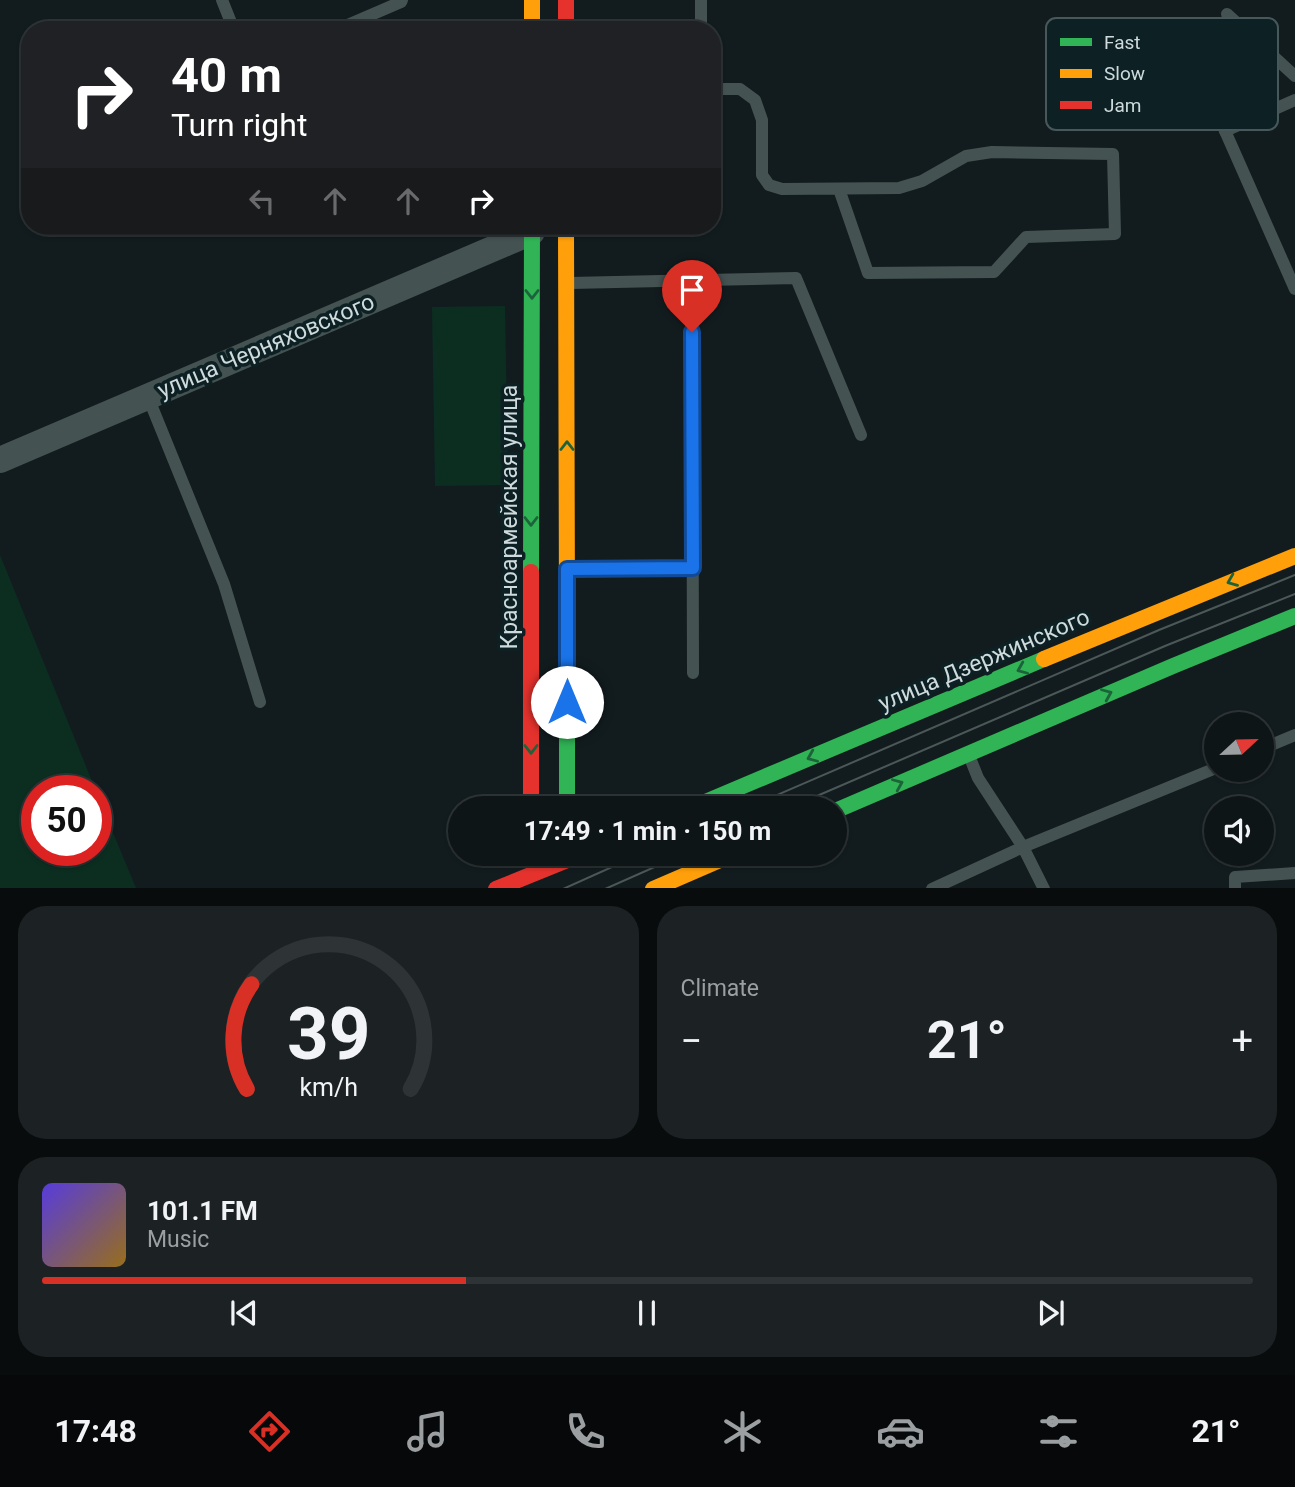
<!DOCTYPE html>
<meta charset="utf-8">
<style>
:root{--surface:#0e1517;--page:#1c2224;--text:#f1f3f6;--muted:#9b9fa1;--line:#2e3436;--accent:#d93025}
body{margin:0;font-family:Roboto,sans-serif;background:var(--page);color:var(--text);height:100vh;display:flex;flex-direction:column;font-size:26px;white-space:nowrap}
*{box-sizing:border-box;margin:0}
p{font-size:23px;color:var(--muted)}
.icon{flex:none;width:38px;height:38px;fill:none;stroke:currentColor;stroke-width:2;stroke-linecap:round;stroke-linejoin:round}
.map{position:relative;height:888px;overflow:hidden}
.panel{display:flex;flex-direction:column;gap:18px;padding:18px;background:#080c0d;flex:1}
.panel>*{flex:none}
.top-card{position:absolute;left:21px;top:21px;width:700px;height:214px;border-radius:28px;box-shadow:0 2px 5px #0004,0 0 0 2px var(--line);background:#202124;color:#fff;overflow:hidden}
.needle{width:46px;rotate:68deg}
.tools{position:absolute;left:1204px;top:712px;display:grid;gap:14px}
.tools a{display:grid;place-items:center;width:70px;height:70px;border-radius:50%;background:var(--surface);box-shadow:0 2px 5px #0004,0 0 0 2px var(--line);font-size:35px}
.speed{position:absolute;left:21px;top:775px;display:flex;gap:14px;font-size:35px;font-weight:700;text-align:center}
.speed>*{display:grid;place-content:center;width:91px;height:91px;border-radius:50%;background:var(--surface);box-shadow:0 2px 5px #0004,0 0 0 2px var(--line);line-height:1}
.speed .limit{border:10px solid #d22;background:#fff;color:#111}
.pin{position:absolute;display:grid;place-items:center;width:60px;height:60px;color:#fff;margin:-72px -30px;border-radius:50% 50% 50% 0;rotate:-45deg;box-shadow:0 0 7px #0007}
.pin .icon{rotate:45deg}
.me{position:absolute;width:77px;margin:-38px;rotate:0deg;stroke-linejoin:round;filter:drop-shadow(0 0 5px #0008)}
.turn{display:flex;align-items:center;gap:24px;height:147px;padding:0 35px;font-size:32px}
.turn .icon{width:91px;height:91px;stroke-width:2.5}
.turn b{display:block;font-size:49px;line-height:60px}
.lanes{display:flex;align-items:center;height:66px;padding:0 35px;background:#0003;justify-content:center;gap:35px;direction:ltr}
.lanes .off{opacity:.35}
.big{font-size:52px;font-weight:700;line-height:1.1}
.panel .tile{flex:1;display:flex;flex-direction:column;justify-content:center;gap:10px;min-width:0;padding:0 24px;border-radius:28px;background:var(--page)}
.panel .dial{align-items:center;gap:0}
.dial svg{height:182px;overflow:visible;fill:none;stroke:var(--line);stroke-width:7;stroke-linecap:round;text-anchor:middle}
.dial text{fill:var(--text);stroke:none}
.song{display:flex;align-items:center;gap:21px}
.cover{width:84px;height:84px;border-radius:10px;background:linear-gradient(135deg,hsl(250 70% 55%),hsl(40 70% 35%))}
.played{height:7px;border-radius:4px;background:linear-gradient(90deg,var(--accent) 35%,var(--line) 35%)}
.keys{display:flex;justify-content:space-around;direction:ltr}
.heat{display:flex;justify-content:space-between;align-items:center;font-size:38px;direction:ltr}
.panel .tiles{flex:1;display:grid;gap:18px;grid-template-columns:1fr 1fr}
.tile:last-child{grid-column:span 2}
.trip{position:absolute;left:448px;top:796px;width:399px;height:70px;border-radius:35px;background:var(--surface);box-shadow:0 2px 5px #0004,0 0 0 2px var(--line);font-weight:700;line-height:70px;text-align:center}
.tabs{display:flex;height:112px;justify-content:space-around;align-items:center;background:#060809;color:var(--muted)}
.tabs .icon{width:49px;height:49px}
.tabs .current{color:var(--accent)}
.tabs b{font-size:32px;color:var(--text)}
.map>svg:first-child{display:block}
</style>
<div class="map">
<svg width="1295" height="889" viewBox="0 0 1295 889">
<rect width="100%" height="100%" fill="#121c1f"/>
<g fill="#0c2e20">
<path d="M 505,306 L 508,485 L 435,486 L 432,307 Z"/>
<path d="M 0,555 L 96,791 L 37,791 L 37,850 L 96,850 L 96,792 L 136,888 L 0,888 Z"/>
</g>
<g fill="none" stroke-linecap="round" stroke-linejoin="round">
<g stroke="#445352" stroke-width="12">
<path d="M 222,0 L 234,30"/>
<path d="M 1227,14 L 1295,76"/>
<path d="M 336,30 L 401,2 L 402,0"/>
<path d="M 701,30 L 701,0"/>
<path d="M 1199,72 L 1295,289"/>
<path d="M 712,89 L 740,89 L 755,100 L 762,120 L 762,175 L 769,185 L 782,189 L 899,188 L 922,181 L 966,156 L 992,152 L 1113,154 L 1115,234 L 1026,237 L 994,272 L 868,273 L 839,189"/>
<path d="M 1225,131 L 1295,100"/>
<path d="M 692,280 L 693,673"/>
<path d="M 570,283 L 796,278 L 861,435"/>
<path d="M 148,397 L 224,584 L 260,702"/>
<path d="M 571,569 L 693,568"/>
<path d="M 1262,749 L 1295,735"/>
<path d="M 970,758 L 978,778 L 1023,847 L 1044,889"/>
<path d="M 932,889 L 1023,847 L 1216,768"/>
<path d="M 1235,889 L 1235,877 L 1295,873"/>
</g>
<path stroke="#445352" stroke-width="26" d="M 0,460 L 532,232"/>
<g stroke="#30b455" stroke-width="16">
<path d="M 531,572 L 532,226"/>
<path d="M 567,614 L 567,808"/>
<path d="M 691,808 L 1044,659"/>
<path d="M 835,811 L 1173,666 L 1295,616"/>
</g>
<g stroke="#ff9f0a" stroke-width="16">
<path d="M 532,0 L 532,30"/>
<path d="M 566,226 L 567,614"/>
<path d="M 1044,659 L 1295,556"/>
<path d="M 653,889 L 734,854"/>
</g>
<g stroke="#e5322d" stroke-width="16">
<path d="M 566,0 L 566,30"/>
<path d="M 531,808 L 531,572"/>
<path d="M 496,889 L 582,854"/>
</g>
<g stroke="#4c5857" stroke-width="2">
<path d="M 747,808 L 1159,630 L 1295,575"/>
<path d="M 789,808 L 1165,646 L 1295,594"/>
<path d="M 563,889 L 641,854"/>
<path d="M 605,889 L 684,854"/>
</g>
</g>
<defs><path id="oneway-chevron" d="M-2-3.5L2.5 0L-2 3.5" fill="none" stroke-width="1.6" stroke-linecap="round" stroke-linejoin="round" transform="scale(1.75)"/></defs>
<g stroke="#1d633a">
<use href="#oneway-chevron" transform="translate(532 294) rotate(90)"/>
<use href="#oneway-chevron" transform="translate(567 446) rotate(-90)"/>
<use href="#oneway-chevron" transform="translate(531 521) rotate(90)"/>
<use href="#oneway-chevron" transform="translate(1232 581) rotate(158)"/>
<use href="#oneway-chevron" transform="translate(1022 669) rotate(157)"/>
<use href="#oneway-chevron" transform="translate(1107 694) rotate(-23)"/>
<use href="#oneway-chevron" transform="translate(531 749) rotate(90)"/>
<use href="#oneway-chevron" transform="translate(812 757) rotate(157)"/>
<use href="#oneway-chevron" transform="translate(898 784) rotate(-23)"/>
</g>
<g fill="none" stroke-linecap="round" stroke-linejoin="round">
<g stroke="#114b97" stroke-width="18">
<path id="route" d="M 567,702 L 567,569 L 693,568 L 692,332"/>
</g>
<use href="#route" stroke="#1a73e8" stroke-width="12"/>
</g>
<g text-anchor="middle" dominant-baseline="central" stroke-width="7" stroke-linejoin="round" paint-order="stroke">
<g font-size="23" fill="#cedadc" stroke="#0d2024">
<text transform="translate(266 346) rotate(-23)">улица Черняховского</text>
<text transform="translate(509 517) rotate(-90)">Красноармейская улица</text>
<text transform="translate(984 660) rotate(-23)">улица Дзержинского</text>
</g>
</g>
<rect x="1046" y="18" width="232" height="112" rx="10" fill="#0d2024" stroke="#47585b" stroke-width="2"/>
<rect x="1060" y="38" width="32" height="8" fill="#30b455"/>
<rect x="1060" y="69" width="32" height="9" fill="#ff9f0a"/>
<rect x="1060" y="101" width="32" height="8" fill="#e5322d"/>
<g font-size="19" fill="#cedadc">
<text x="1104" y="49">Fast</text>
<text x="1104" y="80">Slow</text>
<text x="1104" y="112">Jam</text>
</g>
</svg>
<div class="tools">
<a><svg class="needle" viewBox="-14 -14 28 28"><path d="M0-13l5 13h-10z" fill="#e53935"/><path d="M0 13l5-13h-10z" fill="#9b9fa1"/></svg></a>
<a><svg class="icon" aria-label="sound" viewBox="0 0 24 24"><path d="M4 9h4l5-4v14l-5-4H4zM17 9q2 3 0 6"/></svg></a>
</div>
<div class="speed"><div class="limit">50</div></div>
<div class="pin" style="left:692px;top:332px;background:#d93025"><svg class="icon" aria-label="arrive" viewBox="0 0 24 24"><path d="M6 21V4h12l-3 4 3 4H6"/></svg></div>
<svg class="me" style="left:567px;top:702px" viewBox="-20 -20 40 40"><circle r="19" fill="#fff"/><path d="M0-13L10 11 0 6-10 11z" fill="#1a73e8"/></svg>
<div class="trip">17:49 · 1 min · 150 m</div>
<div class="top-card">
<div class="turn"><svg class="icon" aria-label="right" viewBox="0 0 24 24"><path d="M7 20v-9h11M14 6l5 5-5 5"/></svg><div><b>40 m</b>Turn right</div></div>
<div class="lanes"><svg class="icon off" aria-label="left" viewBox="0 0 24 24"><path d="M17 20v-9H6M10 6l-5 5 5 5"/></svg><svg class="icon off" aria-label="ahead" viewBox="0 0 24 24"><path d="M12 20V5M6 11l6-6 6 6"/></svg><svg class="icon off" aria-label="ahead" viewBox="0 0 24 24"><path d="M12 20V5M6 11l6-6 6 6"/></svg><svg class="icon" aria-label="right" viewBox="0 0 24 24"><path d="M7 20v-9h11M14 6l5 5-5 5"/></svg></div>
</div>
</div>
<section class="panel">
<div class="tiles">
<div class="tile dial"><svg viewBox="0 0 100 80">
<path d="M14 69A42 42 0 1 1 86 69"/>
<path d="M14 69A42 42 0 0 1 16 23" stroke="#d93025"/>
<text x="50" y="56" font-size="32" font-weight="700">39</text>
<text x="50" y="72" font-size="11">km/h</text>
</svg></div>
<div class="tile"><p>Climate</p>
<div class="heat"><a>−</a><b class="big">21°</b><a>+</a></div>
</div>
<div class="tile">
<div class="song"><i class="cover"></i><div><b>101.1 FM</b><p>Music</p></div></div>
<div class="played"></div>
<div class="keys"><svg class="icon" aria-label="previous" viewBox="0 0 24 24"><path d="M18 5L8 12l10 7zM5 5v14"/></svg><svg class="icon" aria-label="pause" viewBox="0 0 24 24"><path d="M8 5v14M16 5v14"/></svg><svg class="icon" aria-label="next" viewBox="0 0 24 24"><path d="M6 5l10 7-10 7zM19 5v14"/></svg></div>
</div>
</div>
</section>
<nav class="tabs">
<b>17:48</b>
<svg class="icon current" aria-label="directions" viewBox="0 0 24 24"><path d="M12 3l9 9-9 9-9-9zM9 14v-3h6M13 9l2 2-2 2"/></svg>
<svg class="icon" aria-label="music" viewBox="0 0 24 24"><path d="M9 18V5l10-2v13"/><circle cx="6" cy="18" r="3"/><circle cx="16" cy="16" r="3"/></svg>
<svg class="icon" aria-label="phone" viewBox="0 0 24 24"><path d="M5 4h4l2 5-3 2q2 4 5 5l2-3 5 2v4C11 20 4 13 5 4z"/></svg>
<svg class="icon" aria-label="climate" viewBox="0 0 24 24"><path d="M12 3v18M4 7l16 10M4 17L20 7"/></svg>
<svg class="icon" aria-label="car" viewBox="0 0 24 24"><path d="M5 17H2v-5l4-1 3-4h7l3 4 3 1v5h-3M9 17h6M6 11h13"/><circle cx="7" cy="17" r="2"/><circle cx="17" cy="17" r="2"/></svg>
<svg class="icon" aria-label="filters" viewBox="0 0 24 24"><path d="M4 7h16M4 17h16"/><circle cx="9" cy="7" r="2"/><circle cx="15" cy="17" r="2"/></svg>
<b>21°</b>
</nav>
